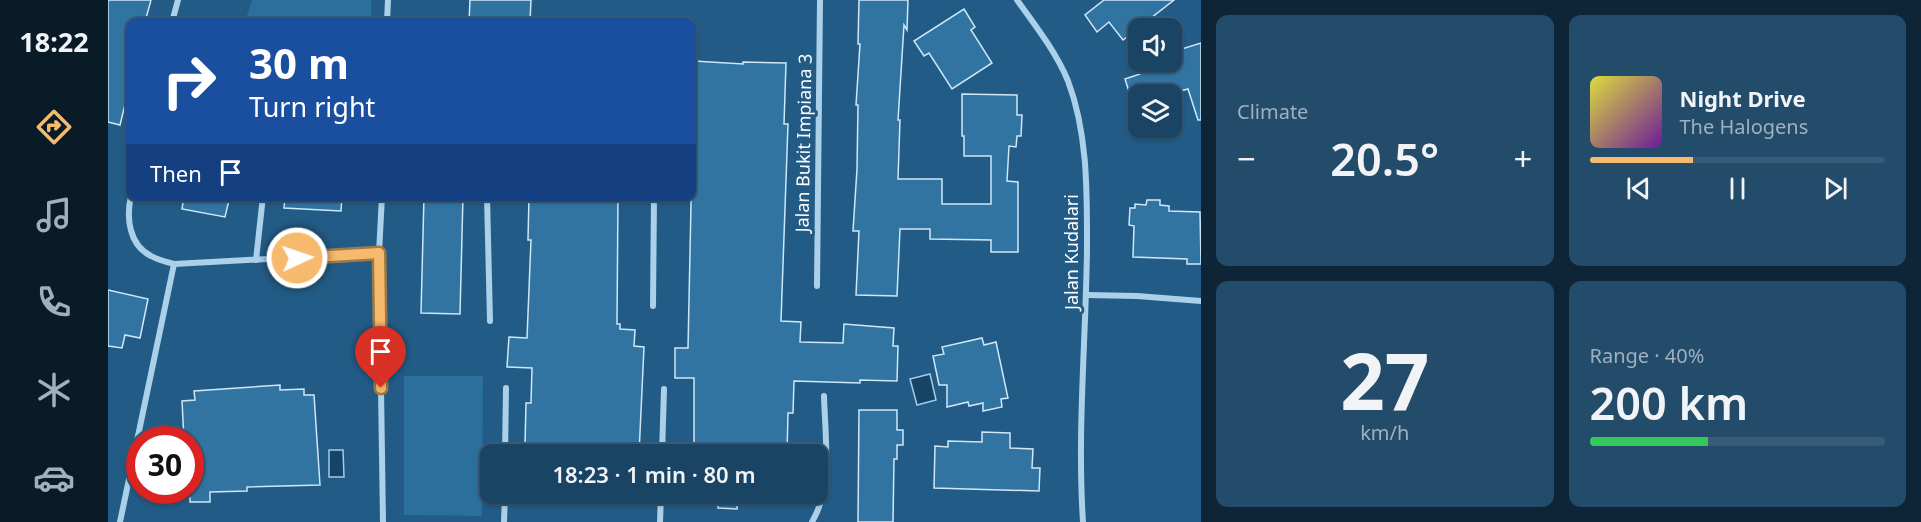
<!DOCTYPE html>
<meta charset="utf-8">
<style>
:root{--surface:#1a4464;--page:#234b6a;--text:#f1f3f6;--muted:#9fb0bf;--line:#385c78;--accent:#f5ba6d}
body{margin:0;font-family:"Noto Sans",sans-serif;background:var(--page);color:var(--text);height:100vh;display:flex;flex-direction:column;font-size:22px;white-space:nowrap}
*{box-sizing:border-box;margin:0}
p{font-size:20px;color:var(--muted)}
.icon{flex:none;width:33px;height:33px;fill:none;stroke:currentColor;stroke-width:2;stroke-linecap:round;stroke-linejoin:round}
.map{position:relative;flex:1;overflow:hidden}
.sheet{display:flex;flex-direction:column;gap:15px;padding:15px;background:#0e2537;width:720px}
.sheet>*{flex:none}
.hud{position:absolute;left:18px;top:18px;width:570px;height:183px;border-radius:12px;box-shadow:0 2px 4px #0004,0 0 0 2px var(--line);background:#1a4fa0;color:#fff;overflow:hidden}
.tools{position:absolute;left:1020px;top:18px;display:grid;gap:12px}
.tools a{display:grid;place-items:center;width:54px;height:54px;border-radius:12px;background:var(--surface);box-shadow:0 2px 4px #0004,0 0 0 2px var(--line);font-size:30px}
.speed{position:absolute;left:18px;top:426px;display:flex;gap:12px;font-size:30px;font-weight:700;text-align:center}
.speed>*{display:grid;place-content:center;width:78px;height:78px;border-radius:50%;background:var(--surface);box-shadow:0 2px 4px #0004,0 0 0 2px var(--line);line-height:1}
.speed .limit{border:9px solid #d22;background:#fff;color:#111}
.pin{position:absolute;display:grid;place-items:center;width:51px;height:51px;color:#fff;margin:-62px -26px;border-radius:50% 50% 50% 0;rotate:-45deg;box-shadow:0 0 6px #0007}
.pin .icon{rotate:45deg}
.me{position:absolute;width:66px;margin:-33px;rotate:87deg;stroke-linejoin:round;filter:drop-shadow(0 0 4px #0008)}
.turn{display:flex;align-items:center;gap:21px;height:126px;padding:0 24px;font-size:27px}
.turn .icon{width:78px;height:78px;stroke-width:2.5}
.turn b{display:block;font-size:42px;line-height:51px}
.then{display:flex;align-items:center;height:57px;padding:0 24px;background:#0003;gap:12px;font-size:22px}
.big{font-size:45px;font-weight:600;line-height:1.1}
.sheet .widget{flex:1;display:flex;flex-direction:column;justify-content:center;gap:9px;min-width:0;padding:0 21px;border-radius:12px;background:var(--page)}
.sheet .dial{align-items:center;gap:0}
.dial b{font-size:78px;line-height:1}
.song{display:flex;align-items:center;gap:18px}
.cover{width:72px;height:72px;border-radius:9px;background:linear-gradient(135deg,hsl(60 70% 55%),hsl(280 70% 35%))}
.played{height:6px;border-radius:3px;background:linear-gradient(90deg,var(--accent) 35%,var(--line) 35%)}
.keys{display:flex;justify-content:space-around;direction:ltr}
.heat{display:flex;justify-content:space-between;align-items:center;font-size:33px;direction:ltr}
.charge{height:9px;border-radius:4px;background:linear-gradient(90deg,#34c759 40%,var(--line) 0)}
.sheet .tiles{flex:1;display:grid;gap:15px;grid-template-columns:repeat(2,1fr)}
.trip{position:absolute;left:372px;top:444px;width:348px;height:60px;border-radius:12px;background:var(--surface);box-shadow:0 2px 4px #0004,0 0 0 2px var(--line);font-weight:600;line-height:60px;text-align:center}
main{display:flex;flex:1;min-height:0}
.tab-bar{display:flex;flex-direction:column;width:108px;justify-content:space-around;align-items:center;background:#0a1b28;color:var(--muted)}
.tab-bar .icon{width:42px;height:42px}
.tab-bar .selected{color:var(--accent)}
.tab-bar b{font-size:27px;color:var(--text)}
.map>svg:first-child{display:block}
</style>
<main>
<nav class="tab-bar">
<b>18:22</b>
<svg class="icon selected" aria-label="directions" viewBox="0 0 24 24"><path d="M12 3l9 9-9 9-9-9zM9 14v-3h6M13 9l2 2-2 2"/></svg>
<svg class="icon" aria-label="music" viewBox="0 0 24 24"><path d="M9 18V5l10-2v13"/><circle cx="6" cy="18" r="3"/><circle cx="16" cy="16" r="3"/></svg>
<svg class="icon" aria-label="phone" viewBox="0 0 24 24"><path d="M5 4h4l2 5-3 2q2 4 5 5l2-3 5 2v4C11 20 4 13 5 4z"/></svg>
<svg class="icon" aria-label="climate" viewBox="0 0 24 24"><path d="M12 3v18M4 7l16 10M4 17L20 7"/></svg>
<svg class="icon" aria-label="car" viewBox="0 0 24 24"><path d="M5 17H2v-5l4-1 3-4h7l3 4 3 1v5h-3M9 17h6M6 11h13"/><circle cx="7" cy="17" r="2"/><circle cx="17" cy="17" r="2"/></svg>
</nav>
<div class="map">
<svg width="1093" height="522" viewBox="0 0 1093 522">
<rect width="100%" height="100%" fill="#225b85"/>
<g fill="#2b6f9d">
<path d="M 144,0 L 263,0 L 263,22 L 137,22 Z"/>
<path d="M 296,376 L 375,376 L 374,516 L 296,515 Z"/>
</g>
<g fill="#174365" stroke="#9fcdea" stroke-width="1.5">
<path d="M 822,374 L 828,400 L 809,405 L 802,379 Z"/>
<path d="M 221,450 L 235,450 L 236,477 L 221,477 Z"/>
</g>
<g fill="#3174a2" stroke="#cfe7f7" stroke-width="1.5">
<path d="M 0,0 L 43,0 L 37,22 L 22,22 L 22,84 L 12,125 L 0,122 Z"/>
<path d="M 362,0 L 423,0 L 422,22 L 361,22 Z"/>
<path d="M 751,0 L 800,0 L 799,30 L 796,25 L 790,120 L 792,120 L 790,179 L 834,179 L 834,204 L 883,204 L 883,156 L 856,156 L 856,136 L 854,136 L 854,94 L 909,95 L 909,115 L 914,115 L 913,136 L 909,136 L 908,147 L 901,146 L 899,181 L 910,182 L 910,252 L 883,252 L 883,240 L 822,239 L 822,229 L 792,229 L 789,296 L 748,295 L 751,231 L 745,231 L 749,169 L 750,105 L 748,105 L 752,44 L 750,44 Z"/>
<path d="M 996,0 L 1066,0 L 1015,40 L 1001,22 L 989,32 L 977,15 Z"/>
<path d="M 856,9 L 867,27 L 863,30 L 884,63 L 844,89 L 821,53 L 816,56 L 806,41 Z"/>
<path d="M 1093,43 L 1093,120 L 1090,120 L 1080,89 L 1061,94 L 1039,94 L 1037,90 L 1022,95 L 1017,79 L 1032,74 L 1029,62 L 1064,62 L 1064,52 Z"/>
<path d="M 586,61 L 635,64 L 635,62 L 678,63 L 676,124 L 680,124 L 673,321 L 693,322 L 692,342 L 735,343 L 736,324 L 786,328 L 785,346 L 790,346 L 789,381 L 752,380 L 752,383 L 686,381 L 685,413 L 680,413 L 679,454 L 586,454 L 586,378 L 567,378 L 567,348 L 580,348 Z"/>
<path d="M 76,196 L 122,196 L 117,217 L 74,209 Z"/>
<path d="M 177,196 L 234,196 L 233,211 L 176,208 Z"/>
<path d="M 316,196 L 355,196 L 352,314 L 313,313 Z"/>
<path d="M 421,196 L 510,196 L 509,324 L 512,324 L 512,329 L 527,330 L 526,346 L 536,347 L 531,454 L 419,454 L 420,444 L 417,444 L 418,403 L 423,403 L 424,368 L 399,367 L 401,337 L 419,338 L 423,240 L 420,240 Z"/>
<path d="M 1039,200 L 1052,200 L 1052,205 L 1061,206 L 1061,211 L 1092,212 L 1093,264 L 1079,264 L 1079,259 L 1025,257 L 1026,226 L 1021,225 L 1022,208 L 1027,208 L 1027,204 L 1038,205 Z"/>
<path d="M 0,290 L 40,299 L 32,338 L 17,335 L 14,348 L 0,346 Z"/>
<path d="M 874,338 L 876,345 L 888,342 L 900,398 L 893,399 L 894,407 L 875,411 L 875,403 L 861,406 L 860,402 L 839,407 L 839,385 L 831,385 L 825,356 L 836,354 L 834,347 Z"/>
<path d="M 172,385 L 172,390 L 196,389 L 196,395 L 206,395 L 212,485 L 139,487 L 139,491 L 102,492 L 102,502 L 82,502 L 82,440 L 76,440 L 74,401 L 87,400 L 86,391 Z"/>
<path d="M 751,410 L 789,410 L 789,430 L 795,430 L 795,445 L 789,445 L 789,459 L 786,459 L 785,522 L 750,522 Z"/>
<path d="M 874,432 L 902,433 L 902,448 L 925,449 L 924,468 L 932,468 L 931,491 L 826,488 L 827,446 L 840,447 L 840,441 L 874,442 Z"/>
<path d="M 610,494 L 630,494 L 629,509 L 610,508 Z"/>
</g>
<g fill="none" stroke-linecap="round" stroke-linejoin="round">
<g stroke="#abd0e9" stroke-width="6">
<path d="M 909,0 C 927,25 948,52 960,81 C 980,134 979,192 979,248 C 978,339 969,431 975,522"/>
<path d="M 64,22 L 70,0"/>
<path d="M 279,22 L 280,0"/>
<path d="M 23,196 C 18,218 21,245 43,256 C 50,260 58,262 66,264"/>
<path d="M 274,196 L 271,253 L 275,522"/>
<path d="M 379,196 L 382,321"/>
<path d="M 148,260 L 155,196"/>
<path d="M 709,286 L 712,0"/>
<path d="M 979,295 L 1029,296 L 1093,301"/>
<path d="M 545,306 L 546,196"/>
<path d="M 397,454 L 398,388"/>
<path d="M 554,454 L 556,389"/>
<path d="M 12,522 L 66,264 L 271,253"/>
<path d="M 396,522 L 397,494"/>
<path d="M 552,522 L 553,494"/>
<path d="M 704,522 C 725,487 717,436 716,396"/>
</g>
</g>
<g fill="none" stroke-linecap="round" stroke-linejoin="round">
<g stroke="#9f7947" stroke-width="15">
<path id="route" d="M 189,258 L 271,253 L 273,388"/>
</g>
<use href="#route" stroke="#f5ba6d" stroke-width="10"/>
</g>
<g text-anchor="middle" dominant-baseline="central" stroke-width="6" stroke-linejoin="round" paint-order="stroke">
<g font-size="18" fill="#fff" stroke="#225b85">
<text transform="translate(695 143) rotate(-89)">Jalan Bukit Impiana 3</text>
<text transform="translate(963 252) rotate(-90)">Jalan Kudalari</text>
</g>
</g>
</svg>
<div class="tools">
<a><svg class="icon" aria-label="sound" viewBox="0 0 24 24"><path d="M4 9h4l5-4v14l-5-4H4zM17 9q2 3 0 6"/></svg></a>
<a><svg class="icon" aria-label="layers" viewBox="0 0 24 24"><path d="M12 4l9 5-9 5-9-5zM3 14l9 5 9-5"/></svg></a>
</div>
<div class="speed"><div class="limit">30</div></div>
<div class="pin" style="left:273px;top:388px;background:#d93025"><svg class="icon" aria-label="arrive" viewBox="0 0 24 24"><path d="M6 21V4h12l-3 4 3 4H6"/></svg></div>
<svg class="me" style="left:189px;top:258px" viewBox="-20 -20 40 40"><circle r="17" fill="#f5ba6d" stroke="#fff" stroke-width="3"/><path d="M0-11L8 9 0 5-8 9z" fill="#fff"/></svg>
<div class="trip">18:23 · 1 min · 80 m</div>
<div class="hud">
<div class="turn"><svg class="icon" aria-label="right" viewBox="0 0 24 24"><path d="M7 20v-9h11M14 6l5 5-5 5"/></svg><div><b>30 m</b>Turn right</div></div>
<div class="then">Then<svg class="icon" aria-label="arrive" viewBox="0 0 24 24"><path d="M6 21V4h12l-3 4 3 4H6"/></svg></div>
</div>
</div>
<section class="sheet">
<div class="tiles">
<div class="widget"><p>Climate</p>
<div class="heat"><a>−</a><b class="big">20.5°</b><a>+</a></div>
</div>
<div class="widget">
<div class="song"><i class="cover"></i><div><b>Night Drive</b><p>The Halogens</p></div></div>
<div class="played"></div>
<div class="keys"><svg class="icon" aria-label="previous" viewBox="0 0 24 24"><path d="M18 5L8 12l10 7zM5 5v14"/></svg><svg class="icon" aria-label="pause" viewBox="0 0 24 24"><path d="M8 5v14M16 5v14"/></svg><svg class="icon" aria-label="next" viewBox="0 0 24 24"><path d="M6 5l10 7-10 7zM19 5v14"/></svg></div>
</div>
<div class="widget dial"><b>27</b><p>km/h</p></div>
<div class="widget"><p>Range · 40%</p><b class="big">200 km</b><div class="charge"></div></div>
</div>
</section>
</main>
